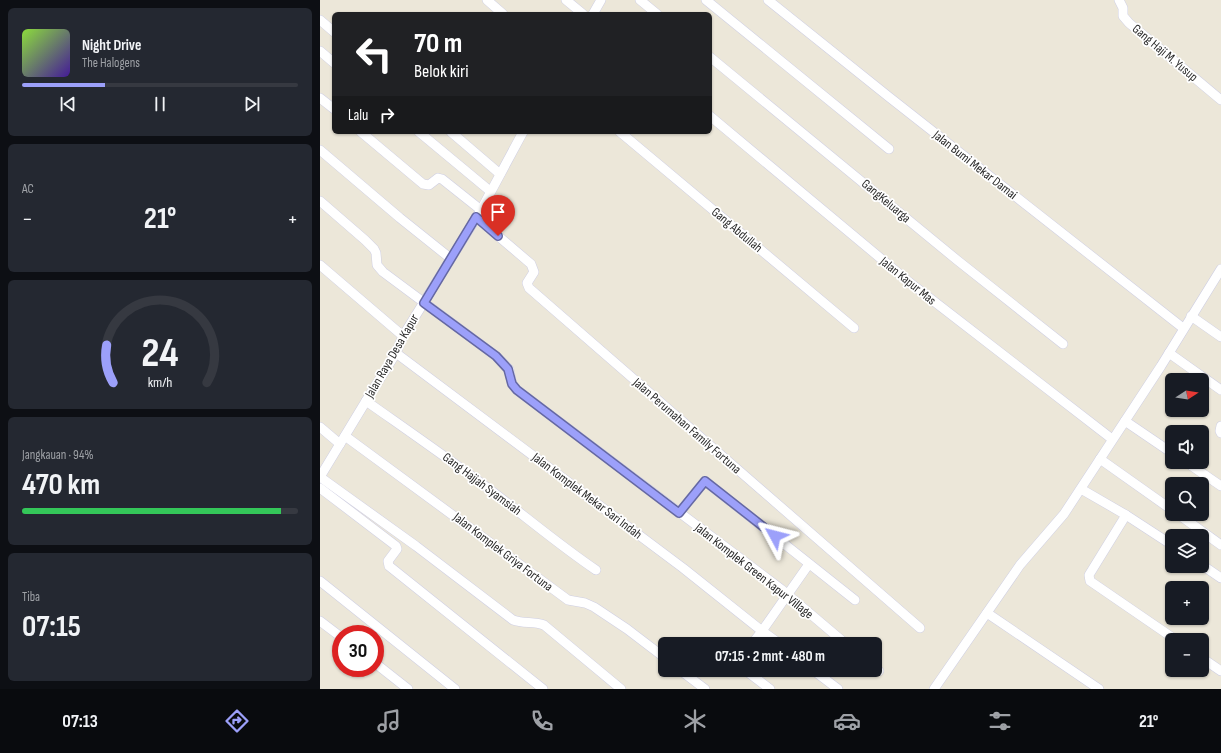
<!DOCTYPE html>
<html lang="id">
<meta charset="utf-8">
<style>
:root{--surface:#171b24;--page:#242831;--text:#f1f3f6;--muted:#9ea1a6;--line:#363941;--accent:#9ca0fa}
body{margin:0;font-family:"Sofia Sans Condensed",sans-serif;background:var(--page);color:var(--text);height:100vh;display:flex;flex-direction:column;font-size:15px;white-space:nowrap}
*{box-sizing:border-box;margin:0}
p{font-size:13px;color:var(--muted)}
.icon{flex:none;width:22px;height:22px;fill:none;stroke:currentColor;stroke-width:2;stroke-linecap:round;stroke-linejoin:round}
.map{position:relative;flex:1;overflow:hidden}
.side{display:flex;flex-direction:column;gap:8px;padding:8px;background:#0d0f14;width:320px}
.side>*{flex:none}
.hud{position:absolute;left:12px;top:12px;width:380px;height:122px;border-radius:6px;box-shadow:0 1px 3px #0004;background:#202124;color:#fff;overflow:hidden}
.needle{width:26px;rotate:78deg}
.fabs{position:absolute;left:845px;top:373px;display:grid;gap:8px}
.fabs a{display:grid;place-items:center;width:44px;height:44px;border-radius:6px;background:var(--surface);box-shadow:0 1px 3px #0004;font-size:20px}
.speed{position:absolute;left:12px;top:625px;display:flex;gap:8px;font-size:20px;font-weight:700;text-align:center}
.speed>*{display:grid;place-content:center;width:52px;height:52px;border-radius:50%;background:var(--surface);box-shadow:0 1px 3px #0004;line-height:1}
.speed .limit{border:6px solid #d22;background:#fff;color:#111}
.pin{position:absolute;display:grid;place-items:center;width:34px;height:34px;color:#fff;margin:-41px -17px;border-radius:50% 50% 50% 0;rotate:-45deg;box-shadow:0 0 4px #0007}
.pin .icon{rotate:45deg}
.me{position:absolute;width:44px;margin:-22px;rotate:308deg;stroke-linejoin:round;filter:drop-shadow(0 0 3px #0008)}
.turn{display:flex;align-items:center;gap:14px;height:84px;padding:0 16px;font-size:18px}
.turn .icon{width:52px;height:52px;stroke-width:2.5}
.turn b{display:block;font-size:28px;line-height:34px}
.then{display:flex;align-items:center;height:38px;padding:0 16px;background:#0003;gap:8px;font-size:15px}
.big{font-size:30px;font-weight:700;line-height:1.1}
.side .widget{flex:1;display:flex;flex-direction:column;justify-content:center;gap:6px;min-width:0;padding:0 14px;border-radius:6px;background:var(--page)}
.side .dial{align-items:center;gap:0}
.dial svg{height:104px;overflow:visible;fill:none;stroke:var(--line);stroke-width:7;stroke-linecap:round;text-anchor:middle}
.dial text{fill:var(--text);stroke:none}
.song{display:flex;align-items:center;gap:12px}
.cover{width:48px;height:48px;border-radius:6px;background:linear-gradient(135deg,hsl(90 70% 55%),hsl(260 70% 35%))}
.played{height:4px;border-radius:2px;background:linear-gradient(90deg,var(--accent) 30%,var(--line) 30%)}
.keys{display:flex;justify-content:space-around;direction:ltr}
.heat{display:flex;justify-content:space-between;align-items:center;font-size:22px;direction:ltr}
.charge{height:6px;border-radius:3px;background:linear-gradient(90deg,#34c759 94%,var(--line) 0)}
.trip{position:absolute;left:338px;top:637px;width:224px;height:40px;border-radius:6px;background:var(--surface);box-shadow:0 1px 3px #0004;font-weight:700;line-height:40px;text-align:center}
.dock{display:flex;height:64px;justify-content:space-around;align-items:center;background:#090b0e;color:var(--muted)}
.dock .icon{width:28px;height:28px}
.dock .current{color:var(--accent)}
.dock b{font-size:18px;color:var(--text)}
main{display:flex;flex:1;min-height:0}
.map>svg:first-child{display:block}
</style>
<main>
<section class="side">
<div class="widget">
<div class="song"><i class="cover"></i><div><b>Night Drive</b><p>The Halogens</p></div></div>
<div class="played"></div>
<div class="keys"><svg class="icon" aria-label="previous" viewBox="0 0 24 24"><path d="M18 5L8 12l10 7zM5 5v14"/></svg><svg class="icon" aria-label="pause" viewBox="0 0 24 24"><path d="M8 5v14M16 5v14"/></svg><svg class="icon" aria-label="next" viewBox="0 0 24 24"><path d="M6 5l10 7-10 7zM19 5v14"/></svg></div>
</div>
<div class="widget"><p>AC</p>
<div class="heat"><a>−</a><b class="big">21°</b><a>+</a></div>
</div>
<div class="widget dial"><svg viewBox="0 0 100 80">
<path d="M14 69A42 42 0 1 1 86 69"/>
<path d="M14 69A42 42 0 0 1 9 40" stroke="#9ca0fa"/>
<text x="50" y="56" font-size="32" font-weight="700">24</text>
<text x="50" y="72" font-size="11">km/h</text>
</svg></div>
<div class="widget"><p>Jangkauan · 94%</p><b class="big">470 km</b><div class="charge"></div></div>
<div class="widget"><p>Tiba</p><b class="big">07:15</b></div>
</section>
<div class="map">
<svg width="901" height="689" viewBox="0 0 901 689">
<rect width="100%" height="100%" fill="#ece7d9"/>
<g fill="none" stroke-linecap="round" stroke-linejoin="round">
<g stroke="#cfcfe3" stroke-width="10">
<g id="minor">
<path d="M 167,0 L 183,14"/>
<path d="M 246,0 L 263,14"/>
<path d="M 320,0 L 337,14"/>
<path d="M 386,0 L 569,149"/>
<path d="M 448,0 L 569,97 L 863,328"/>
<path d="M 799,0 L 803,8 L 803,16 L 809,23 L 901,100"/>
<path d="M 273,14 L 281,0"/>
<path d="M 0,20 L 14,32"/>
<path d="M 0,51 L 14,63"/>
<path d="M 390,57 L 637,260 L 743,344"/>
<path d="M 0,98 L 14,109"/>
<path d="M 390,116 L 589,282 L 792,439"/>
<path d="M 41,132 L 103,184 L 109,185 L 118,178 L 122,179 L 161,210"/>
<path d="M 99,132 L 170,191"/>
<path d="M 131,132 L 180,174"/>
<path d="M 203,132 L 161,210 L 83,336 L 76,353 L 46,401 L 0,477 L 96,546 L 193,620 C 204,624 214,621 224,625 L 301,689"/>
<path d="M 300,132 L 534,328"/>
<path d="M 0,150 L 80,218 L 130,258"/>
<path d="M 0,201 L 45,240 L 54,249 L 56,253 L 57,265 L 63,272 L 176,356 L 189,369 L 192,384 L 197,390 L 461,589 L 526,644"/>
<path d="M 156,217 L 211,264 L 214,272 L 207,283 L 209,288 L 600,628"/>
<path d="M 0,265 L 83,336"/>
<path d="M 871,316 L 901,337"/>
<path d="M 76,353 L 363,568 L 442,631 L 432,644"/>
<path d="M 849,353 L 901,390"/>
<path d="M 46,401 C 87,430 129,459 169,489 C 205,516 239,545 276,570"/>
<path d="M 805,421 L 852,453"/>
<path d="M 901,426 L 900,431 L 901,433"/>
<path d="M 0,427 L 20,444"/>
<path d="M 25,436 L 248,600 L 265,603 L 274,607 L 307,629 L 345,658"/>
<path d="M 780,459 L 852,510"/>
<path d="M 866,462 L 901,486"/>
<path d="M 0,488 L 76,546 L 77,549 L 68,561 L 69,566 L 223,689"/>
<path d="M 761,489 L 806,515 L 852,545"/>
<path d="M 359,513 L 385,481 L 535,600"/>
<path d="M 858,514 L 901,545"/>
<path d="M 806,515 L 769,575 L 770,581 L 856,640"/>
<path d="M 882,565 L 901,578"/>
<path d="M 0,581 L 135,689"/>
<path d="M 667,613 L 779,689"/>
<path d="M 0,621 L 21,637"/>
<path d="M 460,644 L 442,631 L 489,564"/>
<path d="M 882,658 L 901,671"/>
<path d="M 55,663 L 88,689"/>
<path d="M 555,668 L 559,671"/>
<path d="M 360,670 L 385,689"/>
<path d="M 425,670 L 450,689"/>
<path d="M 493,670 L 518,689"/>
<path d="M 614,689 L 700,565 L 744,514 L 841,366 L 901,269"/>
</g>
</g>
<use href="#minor" stroke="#fff" stroke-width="9"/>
</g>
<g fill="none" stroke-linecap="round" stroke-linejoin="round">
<g stroke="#6568a2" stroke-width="10">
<path id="route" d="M 178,236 L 156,217 L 104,303 L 176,356 L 188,369 L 192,384 L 197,390 L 359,513 L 385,481 L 455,536"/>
</g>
<use href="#route" stroke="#9ca0fa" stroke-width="7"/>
</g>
<g text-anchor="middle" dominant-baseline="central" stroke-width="3.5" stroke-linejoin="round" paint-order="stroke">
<g font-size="13" fill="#292929" stroke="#fff">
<text transform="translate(845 53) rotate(40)">Gang Haji M. Yusup</text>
<text transform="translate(655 165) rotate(38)">Jalan Bumi Mekar Damai</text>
<text transform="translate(566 201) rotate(40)">GangKeluarga</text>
<text transform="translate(417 230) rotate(40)">Gang Abdullah</text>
<text transform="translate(588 281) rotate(39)">Jalan Kapur Mas</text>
<text transform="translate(72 356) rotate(-60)">Jalan Raya Desa Kapur</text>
<text transform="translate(367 426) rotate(41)">Jalan Perumahan Family Fortuna</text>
<text transform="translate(162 484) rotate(37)">Gang Hajjah Syamsiah</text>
<text transform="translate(267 496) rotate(37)">Jalan Komplek Mekar Sari Indah</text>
<text transform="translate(183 552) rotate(37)">Jalan Komplek Griya Fortuna</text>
<text transform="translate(434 571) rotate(38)">Jalan Komplek Green Kapur Village</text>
</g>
</g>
</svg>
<div class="fabs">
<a><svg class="needle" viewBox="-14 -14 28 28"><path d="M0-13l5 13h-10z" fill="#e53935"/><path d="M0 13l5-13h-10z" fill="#9ea1a6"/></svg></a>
<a><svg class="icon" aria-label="sound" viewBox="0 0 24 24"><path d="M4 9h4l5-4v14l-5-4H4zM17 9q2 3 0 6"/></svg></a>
<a><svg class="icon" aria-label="search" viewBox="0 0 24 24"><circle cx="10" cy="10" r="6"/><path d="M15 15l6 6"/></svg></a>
<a><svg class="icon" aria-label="layers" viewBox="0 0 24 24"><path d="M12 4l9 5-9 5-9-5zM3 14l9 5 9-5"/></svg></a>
<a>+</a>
<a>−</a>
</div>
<div class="speed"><div class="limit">30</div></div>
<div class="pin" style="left:178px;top:236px;background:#d93025"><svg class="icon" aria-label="arrive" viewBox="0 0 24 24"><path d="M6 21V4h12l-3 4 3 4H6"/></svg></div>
<svg class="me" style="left:455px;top:536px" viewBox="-20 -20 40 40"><path d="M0-17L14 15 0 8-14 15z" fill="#9ca0fa" stroke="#fff" stroke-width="4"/></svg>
<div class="trip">07:15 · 2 mnt · 480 m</div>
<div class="hud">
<div class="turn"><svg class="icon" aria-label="left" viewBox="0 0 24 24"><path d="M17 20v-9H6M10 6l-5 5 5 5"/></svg><div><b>70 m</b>Belok kiri</div></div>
<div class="then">Lalu<svg class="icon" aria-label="right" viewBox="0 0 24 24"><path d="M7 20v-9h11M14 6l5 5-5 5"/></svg></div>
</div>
</div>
</main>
<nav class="dock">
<b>07:13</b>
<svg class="icon current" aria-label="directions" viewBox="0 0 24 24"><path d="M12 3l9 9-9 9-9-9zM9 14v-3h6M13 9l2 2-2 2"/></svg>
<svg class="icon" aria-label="music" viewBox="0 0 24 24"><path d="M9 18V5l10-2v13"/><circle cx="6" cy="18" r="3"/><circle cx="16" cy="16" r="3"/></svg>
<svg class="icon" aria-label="phone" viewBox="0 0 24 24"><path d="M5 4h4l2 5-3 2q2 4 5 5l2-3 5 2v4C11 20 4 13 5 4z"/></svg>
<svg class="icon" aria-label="climate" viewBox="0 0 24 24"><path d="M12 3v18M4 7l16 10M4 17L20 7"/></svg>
<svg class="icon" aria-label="car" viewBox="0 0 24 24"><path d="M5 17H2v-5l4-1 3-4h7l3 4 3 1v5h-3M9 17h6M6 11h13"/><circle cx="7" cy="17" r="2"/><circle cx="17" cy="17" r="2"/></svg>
<svg class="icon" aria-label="filters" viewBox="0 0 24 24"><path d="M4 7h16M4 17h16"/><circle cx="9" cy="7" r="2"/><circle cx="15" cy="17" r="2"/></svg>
<b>21°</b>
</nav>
